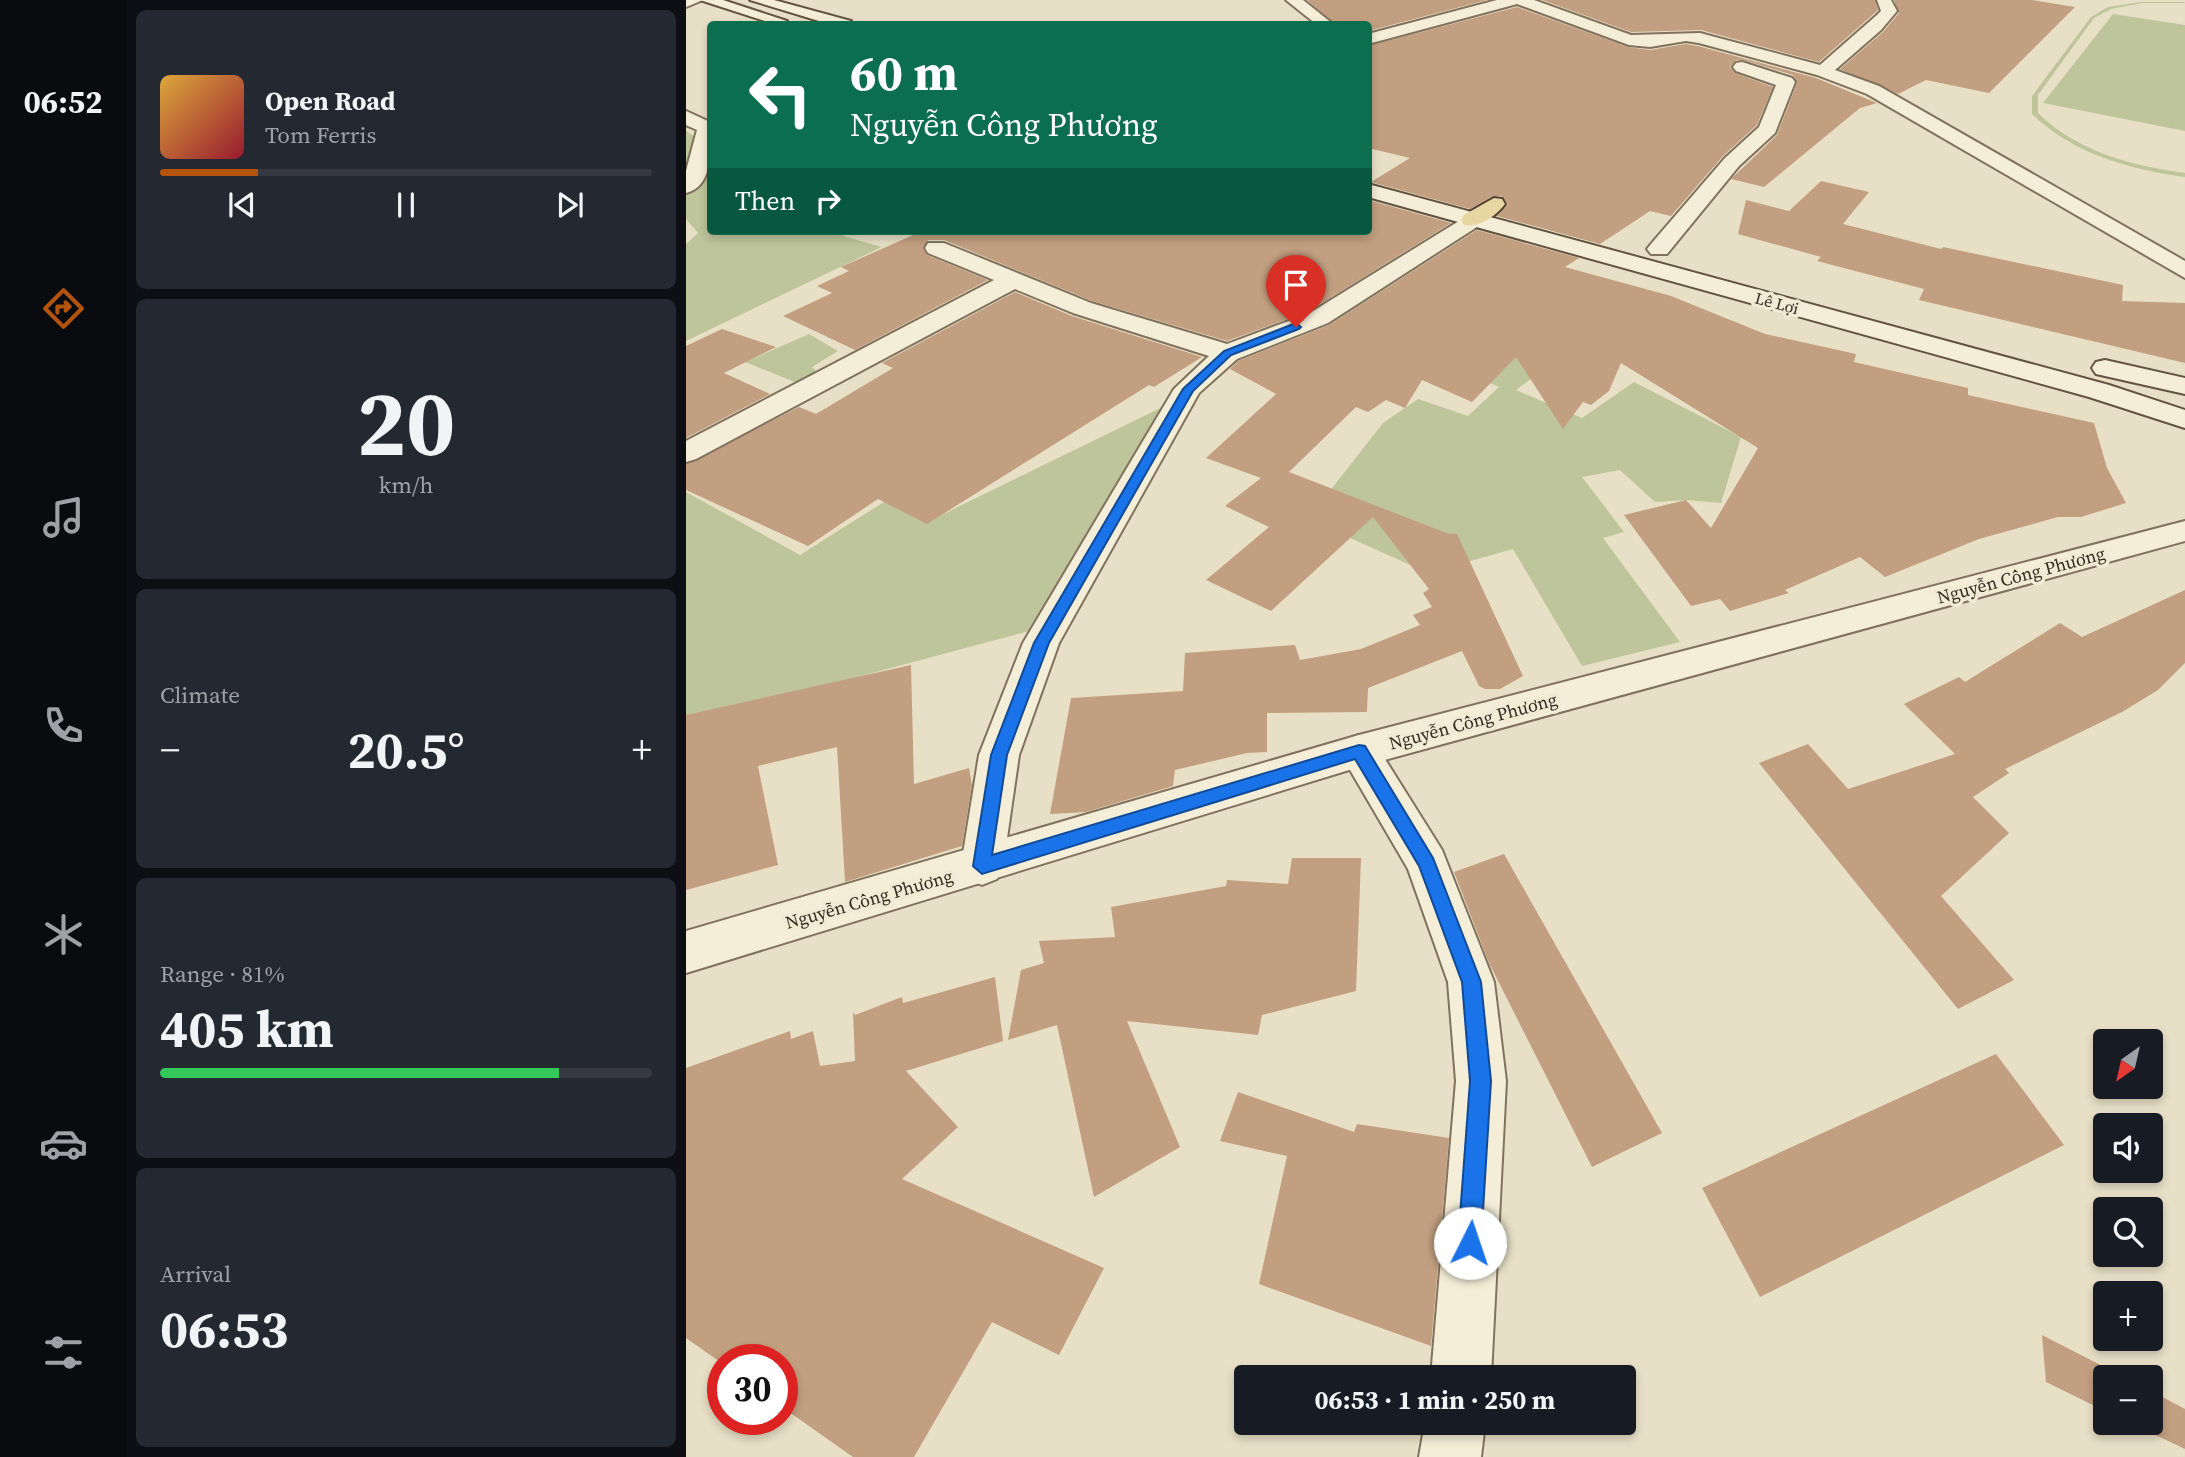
<!DOCTYPE html>
<meta charset="utf-8">
<style>
:root{--surface:#171b24;--page:#242831;--text:#f1f3f6;--muted:#9ea1a6;--line:#363941;--accent:#b45309}
body{margin:0;font-family:"Source Serif 4",serif;background:var(--page);color:var(--text);height:100vh;display:flex;flex-direction:column;font-size:26px;white-space:nowrap}
*{box-sizing:border-box;margin:0}
p{font-size:23px;color:var(--muted)}
.icon{flex:none;width:38px;height:38px;fill:none;stroke:currentColor;stroke-width:2;stroke-linecap:round;stroke-linejoin:round}
.map{position:relative;flex:1;overflow:hidden}
.drawer{display:flex;flex-direction:column;gap:10px;padding:10px;background:#0d0f14;width:560px}
.drawer>*{flex:none}
.guide{position:absolute;left:21px;top:21px;width:665px;height:214px;border-radius:7px;box-shadow:0 4px 10px #0003;background:#0b6e4f;color:#fff;overflow:hidden}
.needle{width:46px;rotate:214deg}
.tools{position:absolute;left:1407px;top:1029px;display:grid;gap:14px}
.tools a{display:grid;place-items:center;width:70px;height:70px;border-radius:7px;background:var(--surface);box-shadow:0 4px 10px #0003;font-size:35px}
.speed{position:absolute;left:21px;top:1344px;display:flex;gap:14px;font-size:35px;font-weight:700;text-align:center}
.speed>*{display:grid;place-content:center;width:91px;height:91px;border-radius:50%;background:var(--surface);box-shadow:0 4px 10px #0003;line-height:1}
.speed .limit{border:10px solid #d22;background:#fff;color:#111}
.pin{position:absolute;display:grid;place-items:center;width:60px;height:60px;color:#fff;margin:-72px -30px;border-radius:50% 50% 50% 0;rotate:-45deg;box-shadow:0 0 7px #0007}
.pin .icon{rotate:45deg}
.me{position:absolute;width:77px;margin:-38px;rotate:4deg;stroke-linejoin:round;filter:drop-shadow(0 0 5px #0008)}
.turn{display:flex;align-items:center;gap:24px;height:147px;padding:0 28px;font-size:32px}
.turn .icon{width:91px;height:91px;stroke-width:2.5}
.turn b{display:block;font-size:49px;line-height:60px}
.then{display:flex;align-items:center;height:66px;padding:0 28px;background:#0003;gap:14px;font-size:26px}
.big{font-size:52px;font-weight:700;line-height:1.1}
.drawer .widget{flex:1;display:flex;flex-direction:column;justify-content:center;gap:10px;min-width:0;padding:0 24px;border-radius:10px;background:var(--page)}
.drawer .dial{align-items:center;gap:0}
.dial b{font-size:91px;line-height:1}
.song{display:flex;align-items:center;gap:21px}
.cover{width:84px;height:84px;border-radius:10px;background:linear-gradient(135deg,hsl(40 70% 55%),hsl(350 70% 35%))}
.played{height:7px;border-radius:4px;background:linear-gradient(90deg,var(--accent) 20%,var(--line) 20%)}
.keys{display:flex;justify-content:space-around;direction:ltr}
.heat{display:flex;justify-content:space-between;align-items:center;font-size:38px;direction:ltr}
.charge{height:10px;border-radius:5px;background:linear-gradient(90deg,#34c759 81%,var(--line) 0)}
.trip{position:absolute;left:548px;top:1365px;width:402px;height:70px;border-radius:7px;background:var(--surface);box-shadow:0 4px 10px #0003;font-weight:700;line-height:70px;text-align:center}
main{display:flex;flex:1;min-height:0}
.dock{display:flex;flex-direction:column;width:126px;justify-content:space-around;align-items:center;background:#090b0e;color:var(--muted)}
.dock .icon{width:49px;height:49px}
.dock .current{color:var(--accent)}
.dock b{font-size:32px;color:var(--text)}
.map>svg:first-child{display:block}
</style>
<main>
<nav class="dock">
<b>06:52</b>
<svg class="icon current" aria-label="directions" viewBox="0 0 24 24"><path d="M12 3l9 9-9 9-9-9zM9 14v-3h6M13 9l2 2-2 2"/></svg>
<svg class="icon" aria-label="music" viewBox="0 0 24 24"><path d="M9 18V5l10-2v13"/><circle cx="6" cy="18" r="3"/><circle cx="16" cy="16" r="3"/></svg>
<svg class="icon" aria-label="phone" viewBox="0 0 24 24"><path d="M5 4h4l2 5-3 2q2 4 5 5l2-3 5 2v4C11 20 4 13 5 4z"/></svg>
<svg class="icon" aria-label="climate" viewBox="0 0 24 24"><path d="M12 3v18M4 7l16 10M4 17L20 7"/></svg>
<svg class="icon" aria-label="car" viewBox="0 0 24 24"><path d="M5 17H2v-5l4-1 3-4h7l3 4 3 1v5h-3M9 17h6M6 11h13"/><circle cx="7" cy="17" r="2"/><circle cx="17" cy="17" r="2"/></svg>
<svg class="icon" aria-label="filters" viewBox="0 0 24 24"><path d="M4 7h16M4 17h16"/><circle cx="9" cy="7" r="2"/><circle cx="15" cy="17" r="2"/></svg>
</nav>
<section class="drawer">
<div class="widget">
<div class="song"><i class="cover"></i><div><b>Open Road</b><p>Tom Ferris</p></div></div>
<div class="played"></div>
<div class="keys"><svg class="icon" aria-label="previous" viewBox="0 0 24 24"><path d="M18 5L8 12l10 7zM5 5v14"/></svg><svg class="icon" aria-label="pause" viewBox="0 0 24 24"><path d="M8 5v14M16 5v14"/></svg><svg class="icon" aria-label="next" viewBox="0 0 24 24"><path d="M6 5l10 7-10 7zM19 5v14"/></svg></div>
</div>
<div class="widget dial"><b>20</b><p>km/h</p></div>
<div class="widget"><p>Climate</p>
<div class="heat"><a>−</a><b class="big">20.5°</b><a>+</a></div>
</div>
<div class="widget"><p>Range · 81%</p><b class="big">405 km</b><div class="charge"></div></div>
<div class="widget"><p>Arrival</p><b class="big">06:53</b></div>
</section>
<div class="map">
<svg width="1499" height="1457" viewBox="0 0 1499 1457">
<rect width="100%" height="100%" fill="#e8e0c6"/>
<g fill="#bec59b">
<path d="M 1455,2 L 1498,2 L 1499,3 L 1456,3 L 1425,9 L 1408,18 L 1352,95 L 1352,113 C 1390,151 1446,166 1499,173 L 1499,177 C 1443,169 1387,154 1346,114 L 1346,96 L 1405,17 L 1422,7 Z"/>
<path d="M 1427,14 L 1499,25 L 1499,131 L 1357,103 Z"/>
<path d="M 0,131 L 16,141 L 24,139 L 24,231 L 164,231 L 157,236 L 196,247 L 0,341 L 0,244 L 12,233 L 0,219 Z"/>
<path d="M 254,315 L 269,320 L 55,437 L 42,428 L 116,385 L 59,362 L 123,334 L 152,351 L 126,367 L 130,371 Z"/>
<path d="M 799,323 L 879,353 L 830,390 L 896,418 L 948,382 L 1055,437 L 1035,503 L 1000,500 L 969,502 L 934,470 L 896,477 L 938,532 L 917,538 L 994,642 L 896,666 L 827,549 L 742,573 L 622,519 L 697,423 L 732,399 L 782,416 L 813,387 L 759,363 Z"/>
<path d="M 499,396 L 369,624 L 0,723 L 0,492 L 114,555 L 201,500 L 243,521 Z"/>
</g>
<g fill="#c29f80">
<path d="M 621,0 L 801,0 L 682,31 L 682,24 L 649,24 Z"/>
<path d="M 856,0 L 1189,0 L 1192,10 L 1133,62 L 1015,30 L 945,32 Z"/>
<path d="M 1208,0 L 1346,0 L 1389,7 L 1303,93 L 1240,80 L 1212,94 L 1154,69 L 1197,32 L 1213,13 Z"/>
<path d="M 831,7 L 942,47 L 964,50 L 1000,44 L 1012,46 L 1130,78 L 1191,103 L 1174,108 L 1078,187 L 1045,179 L 1091,135 L 1111,83 L 1107,75 L 1057,60 L 1050,60 L 1044,67 L 1049,73 L 1087,87 L 1071,125 L 1037,156 L 985,216 L 964,211 L 914,244 L 811,216 L 822,204 L 816,196 L 807,196 L 784,209 L 685,182 L 724,158 L 682,148 L 682,46 Z"/>
<path d="M 1135,181 L 1183,192 L 1157,224 L 1255,249 L 1257,247 L 1437,285 L 1436,301 L 1499,303 L 1499,363 L 1233,300 L 1238,289 L 1131,261 L 1135,257 L 1052,234 L 1060,200 L 1103,211 Z"/>
<path d="M 682,200 L 765,223 L 623,311 L 541,341 L 406,301 L 258,240 L 242,240 L 237,249 L 241,255 L 302,280 L 169,350 L 97,316 L 146,293 L 131,286 L 163,271 L 155,267 L 236,231 L 682,231 Z"/>
<path d="M 791,230 L 893,258 L 879,267 L 985,296 L 1079,334 L 1170,354 L 1168,362 L 1282,388 L 1282,395 L 1408,423 L 1421,468 L 1440,503 L 1395,517 L 1372,517 L 1293,539 L 1199,577 L 1174,557 L 1099,590 L 1103,593 L 1044,611 L 1034,599 L 1005,606 L 938,515 L 1000,500 L 1025,528 L 1072,448 L 935,363 L 923,391 L 905,405 L 897,402 L 877,429 L 830,357 L 786,402 L 736,380 L 719,408 L 700,400 L 682,412 L 670,407 L 603,472 L 763,534 L 771,534 L 837,676 L 814,689 L 799,689 L 793,686 L 776,651 L 682,688 L 681,712 L 581,713 L 581,752 L 561,753 L 489,770 L 487,786 L 400,812 L 364,814 L 385,698 L 497,691 L 499,653 L 609,645 L 614,660 L 675,649 L 734,625 L 727,615 L 746,607 L 737,593 L 743,589 L 687,517 L 585,611 L 520,580 L 583,527 L 539,506 L 575,478 L 520,458 L 590,394 L 544,369 L 552,361 L 643,325 Z"/>
<path d="M 329,292 L 386,316 L 516,357 L 468,387 L 463,385 L 241,524 L 192,499 L 122,546 L 0,490 L 0,464 L 113,407 L 130,414 L 207,368 L 196,363 Z"/>
<path d="M 36,329 L 90,347 L 38,373 L 84,394 L 0,438 L 0,346 Z"/>
<path d="M 1499,590 L 1499,663 L 1472,690 L 1436,712 L 1319,769 L 1323,773 L 1287,797 L 1323,833 L 1255,896 L 1328,980 L 1272,1009 L 1073,763 L 1122,744 L 1162,789 L 1269,754 L 1218,704 L 1273,677 L 1279,682 L 1374,623 L 1396,637 Z"/>
<path d="M 225,665 L 228,784 L 283,768 L 286,785 L 276,846 L 159,882 L 151,747 L 72,766 L 92,865 L 0,890 L 0,715 Z"/>
<path d="M 818,854 L 976,1133 L 906,1167 L 803,963 L 768,872 Z"/>
<path d="M 606,858 L 675,858 L 670,991 L 576,1015 L 572,1035 L 441,1021 L 494,1147 L 408,1197 L 371,1025 L 322,1040 L 335,970 L 358,963 L 353,941 L 429,937 L 425,907 L 540,886 L 541,880 L 602,884 Z"/>
<path d="M 309,977 L 317,1041 L 220,1071 L 272,1127 L 216,1179 L 418,1268 L 373,1355 L 306,1322 L 228,1457 L 167,1457 L 96,1407 L 96,1360 L 37,1360 L 37,1364 L 0,1338 L 0,1068 L 104,1031 L 105,1039 L 127,1031 L 134,1066 L 169,1061 L 167,1012 L 169,1015 L 216,997 L 217,1003 Z"/>
<path d="M 1310,1054 L 1378,1145 L 1074,1297 L 1016,1188 Z"/>
<path d="M 552,1092 L 668,1132 L 671,1124 L 763,1138 L 745,1346 L 573,1284 L 601,1156 L 534,1141 Z"/>
<path d="M 1356,1335 L 1438,1377 L 1419,1377 L 1419,1411 L 1360,1382 Z"/>
<path d="M 1465,1391 L 1499,1409 L 1499,1449 L 1444,1423 L 1465,1423 Z"/>
</g>
<g fill="none" stroke-linecap="round" stroke-linejoin="round">
<g stroke="#81725e" stroke-width="4">
<g id="minor">
<path d="M 0,0 L 17,0 L 0,7 Z"/>
<path d="M 600,0 L 617,0 L 647,24 L 630,24 Z"/>
<path d="M 811,0 L 848,0 L 945,35 L 1014,33 L 1134,65 L 1191,15 L 1195,11 L 1191,0 L 1205,0 L 1211,11 L 1195,30 L 1149,70 L 1193,86 L 1499,261 L 1499,278 L 1181,94 L 1131,75 L 1013,43 L 1000,41 L 964,47 L 943,45 L 831,4 L 682,44 L 682,34 Z"/>
<path d="M 1056,62 L 1106,78 L 1109,82 L 1089,133 L 1053,166 L 981,254 L 965,254 L 961,249 L 965,244 L 1039,158 L 1073,127 L 1090,85 L 1050,71 L 1047,67 L 1050,63 Z"/>
<path d="M 0,111 L 24,122 C 24,146 29,186 0,193 L 0,171 L 11,130 L 0,125 Z"/>
<path d="M 786,213 L 797,220 L 794,225 L 642,323 L 551,359 L 513,393 L 373,643 L 333,755 L 317,866 L 311,879 L 296,885 L 281,879 L 275,866 L 293,755 L 337,643 L 488,389 L 523,356 L 387,313 L 329,289 L 10,459 L 0,462 L 0,441 L 308,280 L 242,253 L 239,248 L 242,243 L 258,243 L 405,303 L 541,344 L 624,313 Z"/>
<path d="M 673,735 L 687,740 L 756,850 L 808,982 L 820,1081 L 805,1377 L 745,1377 L 770,1081 L 762,982 L 722,869 L 653,751 L 659,740 Z"/>
<path d="M 739,1423 L 799,1423 L 795,1457 L 733,1457 Z"/>
</g>
</g>
<g stroke="#81725e" stroke-width="4">
<path id="tertiary" d="M 1499,521 L 1499,541 L 673,767 L 0,973 L 0,931 L 673,735 Z"/>
</g>
<g stroke="#635441" stroke-width="4">
<g id="secondary">
<path d="M 14,0 L 37,0 L 101,21 L 99,24 L 88,24 Z"/>
<path d="M 64,0 L 88,0 L 165,21 L 167,24 L 143,24 Z"/>
<path d="M 682,184 L 1423,385 L 1499,410 L 1499,428 L 1403,397 L 682,197 Z"/>
<path d="M 1419,360 L 1499,378 L 1499,394 L 1410,374 L 1406,368 L 1410,362 Z"/>
</g>
</g>
<g stroke="#504131" stroke-width="4">
<path id="primary" d="M 808,198 L 816,199 L 819,204 C 810,216 793,228 778,225 L 775,220 L 778,215 Z"/>
</g>
<use href="#minor" fill="#f4edd8" fill-rule="evenodd"/>
<use href="#tertiary" fill="#f4edd8" fill-rule="evenodd"/>
<use href="#secondary" fill="#f4edd8" fill-rule="evenodd"/>
<use href="#primary" fill="#e7d5a2" fill-rule="evenodd"/>
</g>
<path fill="#1a73e8" stroke="#114b97" stroke-width="2" d="M 610,323 L 615,327 L 613,329 L 545,355 L 507,391 L 363,643 L 321,755 L 306,855 L 673,745 L 679,746 L 747,858 L 795,982 L 805,1081 L 795,1243 L 792,1251 L 784,1254 L 776,1251 L 772,1243 L 784,1081 L 776,982 L 733,866 L 669,759 L 296,874 L 287,866 L 305,755 L 348,643 L 497,389 L 538,351 Z"/>
<g text-anchor="middle" dominant-baseline="central" stroke-width="7" stroke-linejoin="round" paint-order="stroke">
<g font-size="16" fill="#332a20" stroke="#f1ead4">
<text transform="translate(1091 303) rotate(15)">Lê Lợi</text>
</g>
<g font-size="18" fill="#332a20" stroke="#f1ead4">
<text transform="translate(1335 575) rotate(-15)">Nguyễn Công Phương</text>
<text transform="translate(787 721) rotate(-15)">Nguyễn Công Phương</text>
<text transform="translate(183 899) rotate(-16)">Nguyễn Công Phương</text>
</g>
</g>
</svg>
<div class="tools">
<a><svg class="needle" viewBox="-14 -14 28 28"><path d="M0-13l5 13h-10z" fill="#e53935"/><path d="M0 13l5-13h-10z" fill="#9ea1a6"/></svg></a>
<a><svg class="icon" aria-label="sound" viewBox="0 0 24 24"><path d="M4 9h4l5-4v14l-5-4H4zM17 9q2 3 0 6"/></svg></a>
<a><svg class="icon" aria-label="search" viewBox="0 0 24 24"><circle cx="10" cy="10" r="6"/><path d="M15 15l6 6"/></svg></a>
<a>+</a>
<a>−</a>
</div>
<div class="speed"><div class="limit">30</div></div>
<div class="pin" style="left:610px;top:327px;background:#d93025"><svg class="icon" aria-label="arrive" viewBox="0 0 24 24"><path d="M6 21V4h12l-3 4 3 4H6"/></svg></div>
<svg class="me" style="left:784px;top:1243px" viewBox="-20 -20 40 40"><circle r="19" fill="#fff"/><path d="M0-13L10 11 0 6-10 11z" fill="#1a73e8"/></svg>
<div class="trip">06:53 · 1 min · 250 m</div>
<div class="guide">
<div class="turn"><svg class="icon" aria-label="left" viewBox="0 0 24 24"><path d="M17 20v-9H6M10 6l-5 5 5 5"/></svg><div><b>60 m</b>Nguyễn Công Phương</div></div>
<div class="then">Then<svg class="icon" aria-label="right" viewBox="0 0 24 24"><path d="M7 20v-9h11M14 6l5 5-5 5"/></svg></div>
</div>
</div>
</main>
